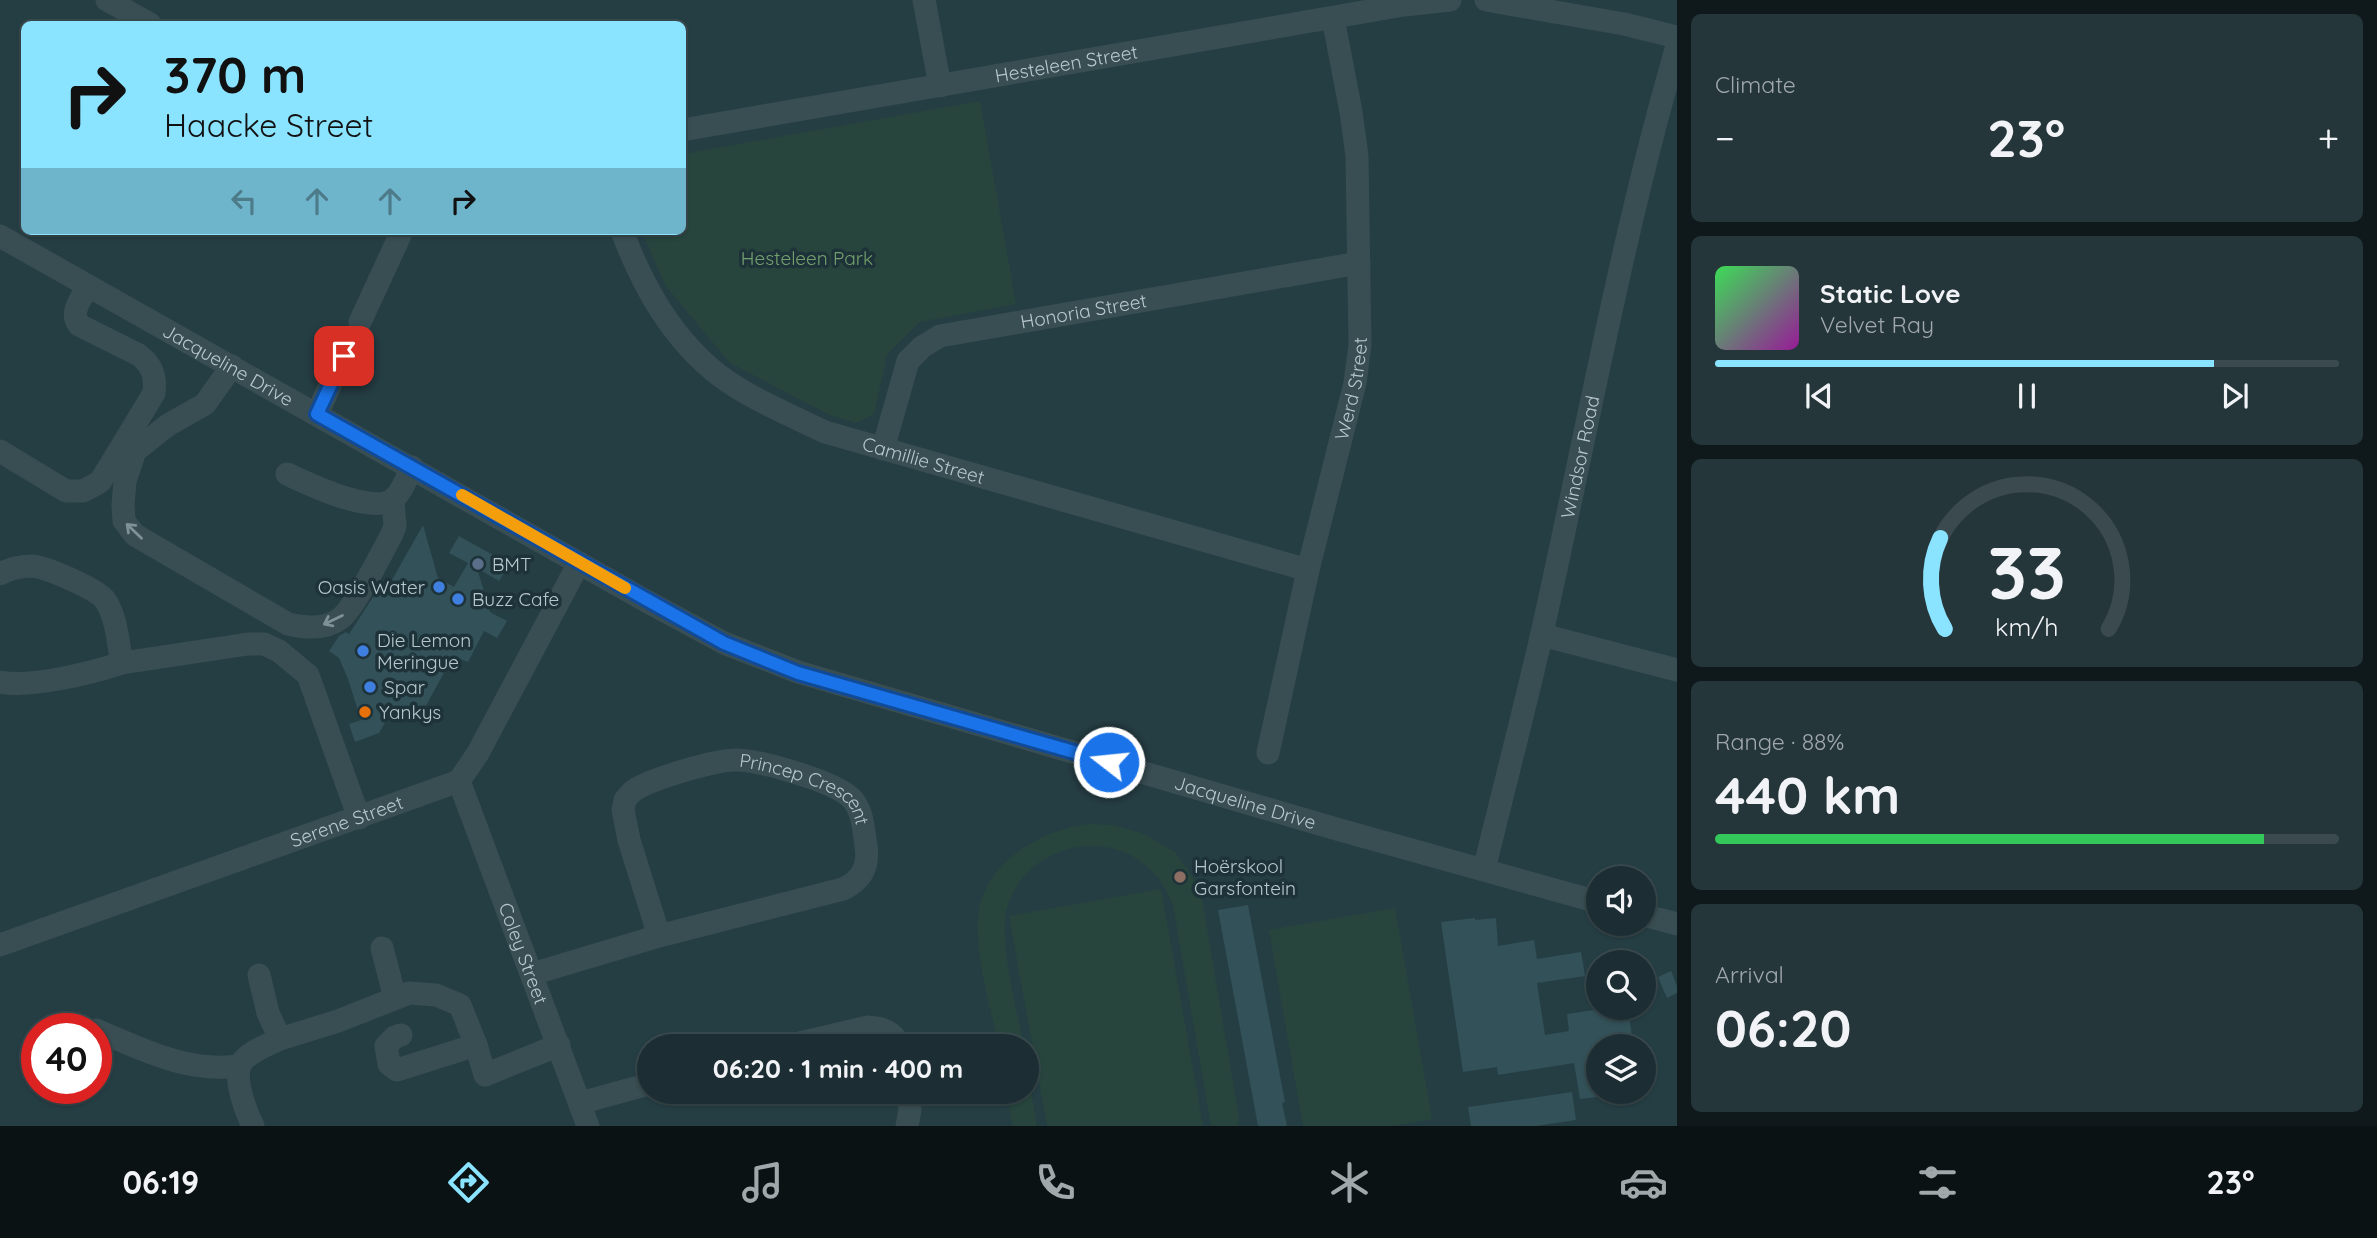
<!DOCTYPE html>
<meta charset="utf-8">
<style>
:root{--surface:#1c2e33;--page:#25363b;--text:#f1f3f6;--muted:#a0a8ac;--line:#3a4a4e;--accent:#8ae3ff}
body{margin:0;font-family:Quicksand,sans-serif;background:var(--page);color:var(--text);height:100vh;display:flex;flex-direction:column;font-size:26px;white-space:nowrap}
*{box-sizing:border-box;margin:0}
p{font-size:23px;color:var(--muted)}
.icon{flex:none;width:38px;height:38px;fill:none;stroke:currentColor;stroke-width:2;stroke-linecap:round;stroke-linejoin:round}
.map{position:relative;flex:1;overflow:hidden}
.sheet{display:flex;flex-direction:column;gap:14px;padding:14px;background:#0f191c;width:700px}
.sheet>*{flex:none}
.guide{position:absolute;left:21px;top:21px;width:665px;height:214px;border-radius:10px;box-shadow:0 2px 5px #0004,0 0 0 2px var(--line);background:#8ae3ff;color:#111;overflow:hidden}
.fabs{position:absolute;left:1586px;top:866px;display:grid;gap:14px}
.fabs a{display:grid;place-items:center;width:70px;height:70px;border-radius:50%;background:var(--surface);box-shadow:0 2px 5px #0004,0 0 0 2px var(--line);font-size:35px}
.speed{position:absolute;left:21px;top:1013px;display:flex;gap:14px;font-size:35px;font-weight:700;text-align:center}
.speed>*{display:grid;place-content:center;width:91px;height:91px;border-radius:50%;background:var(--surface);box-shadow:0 2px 5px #0004,0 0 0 2px var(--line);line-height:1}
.speed .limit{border:10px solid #d22;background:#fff;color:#111}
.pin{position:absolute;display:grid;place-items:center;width:60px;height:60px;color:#fff;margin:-30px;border-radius:14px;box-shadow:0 4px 10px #0006}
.me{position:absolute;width:77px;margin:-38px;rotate:286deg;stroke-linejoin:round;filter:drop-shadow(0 0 5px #0008)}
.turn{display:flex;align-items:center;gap:24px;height:147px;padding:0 28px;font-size:32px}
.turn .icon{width:91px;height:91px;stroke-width:2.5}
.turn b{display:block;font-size:49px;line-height:60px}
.lanes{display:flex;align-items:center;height:66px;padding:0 28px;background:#0003;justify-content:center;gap:35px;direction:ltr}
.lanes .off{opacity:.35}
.big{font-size:52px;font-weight:800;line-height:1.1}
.sheet .widget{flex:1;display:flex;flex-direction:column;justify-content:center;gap:10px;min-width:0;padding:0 24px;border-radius:10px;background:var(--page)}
.sheet .dial{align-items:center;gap:0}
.dial svg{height:182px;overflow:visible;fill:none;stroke:var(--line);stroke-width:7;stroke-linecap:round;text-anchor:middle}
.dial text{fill:var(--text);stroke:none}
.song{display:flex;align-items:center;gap:21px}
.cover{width:84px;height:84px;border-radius:10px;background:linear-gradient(135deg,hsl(130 70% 55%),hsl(300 70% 35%))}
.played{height:7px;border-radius:4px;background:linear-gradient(90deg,var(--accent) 80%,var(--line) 80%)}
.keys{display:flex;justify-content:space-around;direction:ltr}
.heat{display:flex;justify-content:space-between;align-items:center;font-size:38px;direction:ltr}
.charge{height:10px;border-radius:5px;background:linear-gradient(90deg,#34c759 88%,var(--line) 0)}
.trip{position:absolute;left:637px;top:1034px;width:402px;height:70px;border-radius:35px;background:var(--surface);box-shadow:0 2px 5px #0004,0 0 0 2px var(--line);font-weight:800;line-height:70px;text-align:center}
.menu{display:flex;height:112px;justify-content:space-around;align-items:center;background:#0b1214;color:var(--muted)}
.menu .icon{width:49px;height:49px}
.menu .current{color:var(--accent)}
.menu b{font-size:32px;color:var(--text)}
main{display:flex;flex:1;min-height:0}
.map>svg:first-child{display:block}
</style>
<main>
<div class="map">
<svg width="1677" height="1126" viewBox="0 0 1677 1126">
<rect width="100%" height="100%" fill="#253e44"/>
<g fill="#27453d">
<path d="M 980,101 L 1016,304 L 920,322 L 887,354 L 874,414 L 856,423 L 830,415 L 730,363 L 665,285 L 642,231 L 682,231 L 683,154 Z"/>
<path d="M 1090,824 L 1112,825 L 1142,833 L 1176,853 L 1200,888 L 1239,1117 L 1238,1126 L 1211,1126 L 1173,905 C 1167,892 1161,879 1150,869 C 1104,825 1024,847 1007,908 C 998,940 1017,1012 1024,1046 L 998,1046 C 991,1007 976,960 978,920 C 980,864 1041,829 1090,824 Z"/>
<path d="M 1161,889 L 1203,1126 L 1047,1126 L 1009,916 Z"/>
<path d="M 1395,908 L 1432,1119 L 1393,1126 L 1303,1126 L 1269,930 Z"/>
<path d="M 1027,1068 L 1037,1126 L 1013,1126 L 1006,1092 L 1027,1092 Z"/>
</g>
<g fill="#335158">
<path d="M 423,525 L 438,578 L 454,587 L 468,563 L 449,553 L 459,536 L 509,564 L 499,581 L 477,568 L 490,612 L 507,621 L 497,638 L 484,631 L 468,662 L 453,656 L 421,715 L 407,719 L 392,711 L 379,733 L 355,742 L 349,724 L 361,720 L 348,679 L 339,658 L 329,651 L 339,636 L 346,632 L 349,634 L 377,591 L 384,594 Z"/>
<path d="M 1248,905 L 1285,1102 L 1282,1103 L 1287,1126 L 1258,1126 L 1218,910 Z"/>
<path d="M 1475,918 L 1475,920 L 1496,918 L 1498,946 L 1534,940 L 1537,959 L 1581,952 L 1585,976 L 1537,983 L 1545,1035 L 1569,1031 L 1567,1014 L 1607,1008 L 1628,1008 L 1632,1037 L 1598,1042 L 1598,1097 L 1580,1099 L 1574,1063 L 1498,1075 L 1497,1067 L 1463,1072 L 1441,922 Z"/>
<path d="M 1671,971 L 1677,986 L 1677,993 L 1667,998 L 1658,977 Z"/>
<path d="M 1572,1092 L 1576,1120 L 1536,1126 L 1471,1126 L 1468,1107 Z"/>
</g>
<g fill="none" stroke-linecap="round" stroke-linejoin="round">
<g stroke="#394e53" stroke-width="23">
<path d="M 107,0 L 150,24"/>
<path d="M 924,0 L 940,86"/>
<path d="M 1486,0 L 1624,24 L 1677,37"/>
<path id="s1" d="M 682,130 L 1404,5 L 1450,0"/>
<path id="s2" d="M 622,231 C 643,287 672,339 720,376 C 751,399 790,415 825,432 L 1308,570"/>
<path id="s3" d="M 0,236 L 648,602 L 724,643 L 798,672 L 1340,830 L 1598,902"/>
<path d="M 360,322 L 402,231"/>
<path d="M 232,366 L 205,404 L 168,425 L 135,451 L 125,481 L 123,505 L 124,521 L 135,535 L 288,624 C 305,628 326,630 341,618 C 356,605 381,554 392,534 L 395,526 L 393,500"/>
<path d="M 317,414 L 352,337"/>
<path id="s4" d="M 883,449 L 908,361 L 922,347 L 940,336 L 1359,263"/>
<path d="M 0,451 L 66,491 L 83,491 L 100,482 L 154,393 C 156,376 152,365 139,355 L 79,325 C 69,312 82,298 88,286"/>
<path d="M 287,474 C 308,484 371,514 392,500 C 402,493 407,477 412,467"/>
<path d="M 0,574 C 9,569 21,566 32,566 C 46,567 97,589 105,600 C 117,617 118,644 122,663 L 248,644 L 264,644 L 279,651 L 308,675 L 359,818"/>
<path d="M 1542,635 L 1677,670"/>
<path d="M 0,682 C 32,688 91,673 122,663"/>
<path id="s5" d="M 1268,753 L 1308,570 L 1355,383 L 1360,345 L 1357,156 L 1351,112 L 1333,18"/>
<path id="s6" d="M 459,781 L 588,1126"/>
<path id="s7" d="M 1484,870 C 1503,791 1524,712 1542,633 C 1586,437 1621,239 1677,46"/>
<path d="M 1643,915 L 1677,924"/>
<path id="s8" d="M 0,945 L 459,781 L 478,753 L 579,563"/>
<path d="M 382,948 L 395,998"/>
<path id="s9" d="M 532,974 L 659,936 L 629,840 L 623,810 L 625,800 C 628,796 631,792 636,789 C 655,778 717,759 738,760 C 762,761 838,782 853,800 C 863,812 864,832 866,846 C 869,867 862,880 843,889 L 659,936"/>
<path d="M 259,975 L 268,1013 L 280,1039 L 338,1021 L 409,993 L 436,995 L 460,1005 L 476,1045 L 485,1075 L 559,1045"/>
<path d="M 96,1030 C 144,1050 186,1073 240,1066"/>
<path d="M 401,1035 L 395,1037 L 386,1046 L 389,1064 L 397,1070 L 476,1045"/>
<path d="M 787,1046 L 868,1027 C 884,1028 893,1032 900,1046"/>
<path d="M 580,1103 L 649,1084"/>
<path d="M 253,1126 C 246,1112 232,1076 242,1062 C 250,1051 268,1045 280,1039"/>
<path d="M 907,1126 L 910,1110 L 908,1092"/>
</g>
</g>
<defs><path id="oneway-shaft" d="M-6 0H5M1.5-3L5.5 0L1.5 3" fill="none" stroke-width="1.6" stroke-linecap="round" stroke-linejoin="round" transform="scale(1.75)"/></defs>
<g stroke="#7e9196">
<use href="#oneway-shaft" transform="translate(134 531) rotate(-136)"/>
<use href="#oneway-shaft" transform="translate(333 620) rotate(154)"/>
</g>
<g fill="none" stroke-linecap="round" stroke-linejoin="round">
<g stroke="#114b97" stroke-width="18">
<path id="route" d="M 344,356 L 317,414 L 724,643 L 798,673 L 1109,762"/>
</g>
<use href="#route" stroke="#1a73e8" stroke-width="12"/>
<path stroke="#f59e0b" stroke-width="12" d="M 462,495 L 625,588"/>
</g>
<circle fill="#5c6f8a" stroke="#1e3339" stroke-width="2.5" cx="478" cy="564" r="7"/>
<g fill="#3f7fe0" stroke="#1e3339" stroke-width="2.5">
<circle cx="439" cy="587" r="7"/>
<circle cx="458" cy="599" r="7"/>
<circle cx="363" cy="651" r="7"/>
<circle cx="370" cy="687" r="7"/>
</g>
<circle fill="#e8710a" stroke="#1e3339" stroke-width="2.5" cx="365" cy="712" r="7"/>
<circle fill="#8d6e63" stroke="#1e3339" stroke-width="2.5" cx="1180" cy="877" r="7"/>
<g text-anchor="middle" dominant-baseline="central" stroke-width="7" stroke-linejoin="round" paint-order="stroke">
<g font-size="19" fill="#b7c8cd" stroke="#1e3339">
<text stroke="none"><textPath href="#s1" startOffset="390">Hesteleen Street</textPath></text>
<text stroke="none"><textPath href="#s4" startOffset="278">Honoria Street</textPath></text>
<text stroke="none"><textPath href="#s3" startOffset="262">Jacqueline Drive</textPath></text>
<text stroke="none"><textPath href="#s5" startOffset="374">Werd Street</textPath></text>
<text stroke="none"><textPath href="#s7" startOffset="424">Windsor Road</textPath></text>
<text stroke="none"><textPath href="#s2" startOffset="399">Camillie Street</textPath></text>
<text stroke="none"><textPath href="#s9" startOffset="472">Princep Crescent</textPath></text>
<text stroke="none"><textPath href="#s3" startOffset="1376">Jacqueline Drive</textPath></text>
<text stroke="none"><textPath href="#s8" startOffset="368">Serene Street</textPath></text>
<text stroke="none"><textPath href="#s6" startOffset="184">Coley Street</textPath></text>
</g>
<g font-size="19" fill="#73a06c" stroke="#1e3339">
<text x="807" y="258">Hesteleen Park</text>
</g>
<g font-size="19" fill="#b7c8cd" stroke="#1e3339" text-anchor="start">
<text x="492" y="564">BMT</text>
<text x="425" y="587" text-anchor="end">Oasis Water</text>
<text x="472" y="599">Buzz Cafe</text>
<text x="377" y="640">Die Lemon<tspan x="377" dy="22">Meringue</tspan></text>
<text x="384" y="687">Spar</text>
<text x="379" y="712">Yankys</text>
<text x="1194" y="866">Hoërskool<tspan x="1194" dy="22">Garsfontein</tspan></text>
</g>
</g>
</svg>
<div class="fabs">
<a><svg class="icon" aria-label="sound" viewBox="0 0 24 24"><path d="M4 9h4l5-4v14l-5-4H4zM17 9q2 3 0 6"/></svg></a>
<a><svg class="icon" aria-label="search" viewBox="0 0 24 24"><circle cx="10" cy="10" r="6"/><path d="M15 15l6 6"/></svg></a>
<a><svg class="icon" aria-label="layers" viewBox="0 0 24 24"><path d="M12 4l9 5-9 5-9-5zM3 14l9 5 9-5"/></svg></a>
</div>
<div class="speed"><div class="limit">40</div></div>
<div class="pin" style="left:344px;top:356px;background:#d93025"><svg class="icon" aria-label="arrive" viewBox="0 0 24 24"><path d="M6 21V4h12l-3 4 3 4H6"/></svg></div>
<svg class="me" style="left:1109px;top:762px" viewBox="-20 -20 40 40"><circle r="17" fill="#1a73e8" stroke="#fff" stroke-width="3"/><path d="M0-11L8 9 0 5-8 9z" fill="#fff"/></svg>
<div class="trip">06:20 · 1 min · 400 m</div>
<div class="guide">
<div class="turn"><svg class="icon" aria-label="right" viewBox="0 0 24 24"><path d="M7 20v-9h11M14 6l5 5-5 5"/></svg><div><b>370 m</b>Haacke Street</div></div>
<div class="lanes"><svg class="icon off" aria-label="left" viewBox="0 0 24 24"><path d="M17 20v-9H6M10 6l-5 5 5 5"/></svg><svg class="icon off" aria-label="ahead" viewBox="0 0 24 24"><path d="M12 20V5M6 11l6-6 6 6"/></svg><svg class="icon off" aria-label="ahead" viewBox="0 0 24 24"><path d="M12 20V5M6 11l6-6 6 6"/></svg><svg class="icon" aria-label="right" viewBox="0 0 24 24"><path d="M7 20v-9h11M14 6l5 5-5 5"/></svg></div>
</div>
</div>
<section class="sheet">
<div class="widget"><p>Climate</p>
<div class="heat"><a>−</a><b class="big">23°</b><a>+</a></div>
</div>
<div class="widget">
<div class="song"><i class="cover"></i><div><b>Static Love</b><p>Velvet Ray</p></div></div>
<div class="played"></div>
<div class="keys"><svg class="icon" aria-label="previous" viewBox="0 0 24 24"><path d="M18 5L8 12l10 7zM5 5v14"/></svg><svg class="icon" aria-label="pause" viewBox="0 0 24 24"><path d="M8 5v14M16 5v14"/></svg><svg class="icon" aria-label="next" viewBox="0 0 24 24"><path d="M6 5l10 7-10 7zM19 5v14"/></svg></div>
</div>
<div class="widget dial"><svg viewBox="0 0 100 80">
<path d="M14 69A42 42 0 1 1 86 69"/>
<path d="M14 69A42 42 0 0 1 12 29" stroke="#8ae3ff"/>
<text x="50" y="56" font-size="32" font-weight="700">33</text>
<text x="50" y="72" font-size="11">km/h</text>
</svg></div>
<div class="widget"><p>Range · 88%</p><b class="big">440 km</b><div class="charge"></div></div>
<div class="widget"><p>Arrival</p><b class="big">06:20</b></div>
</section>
</main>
<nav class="menu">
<b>06:19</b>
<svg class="icon current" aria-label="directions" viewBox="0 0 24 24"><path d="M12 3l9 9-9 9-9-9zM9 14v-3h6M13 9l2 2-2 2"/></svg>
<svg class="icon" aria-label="music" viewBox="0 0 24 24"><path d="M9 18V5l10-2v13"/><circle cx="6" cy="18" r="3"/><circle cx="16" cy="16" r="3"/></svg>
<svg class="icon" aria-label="phone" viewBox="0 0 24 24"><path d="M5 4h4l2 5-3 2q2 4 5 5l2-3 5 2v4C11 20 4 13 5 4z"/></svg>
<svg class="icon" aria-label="climate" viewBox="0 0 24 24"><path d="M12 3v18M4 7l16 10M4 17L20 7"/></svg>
<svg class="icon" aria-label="car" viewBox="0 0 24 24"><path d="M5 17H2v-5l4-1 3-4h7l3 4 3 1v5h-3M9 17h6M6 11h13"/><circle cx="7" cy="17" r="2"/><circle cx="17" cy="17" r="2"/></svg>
<svg class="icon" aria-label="filters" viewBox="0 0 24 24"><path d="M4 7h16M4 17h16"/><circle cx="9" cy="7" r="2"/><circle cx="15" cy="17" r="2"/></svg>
<b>23°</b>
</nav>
